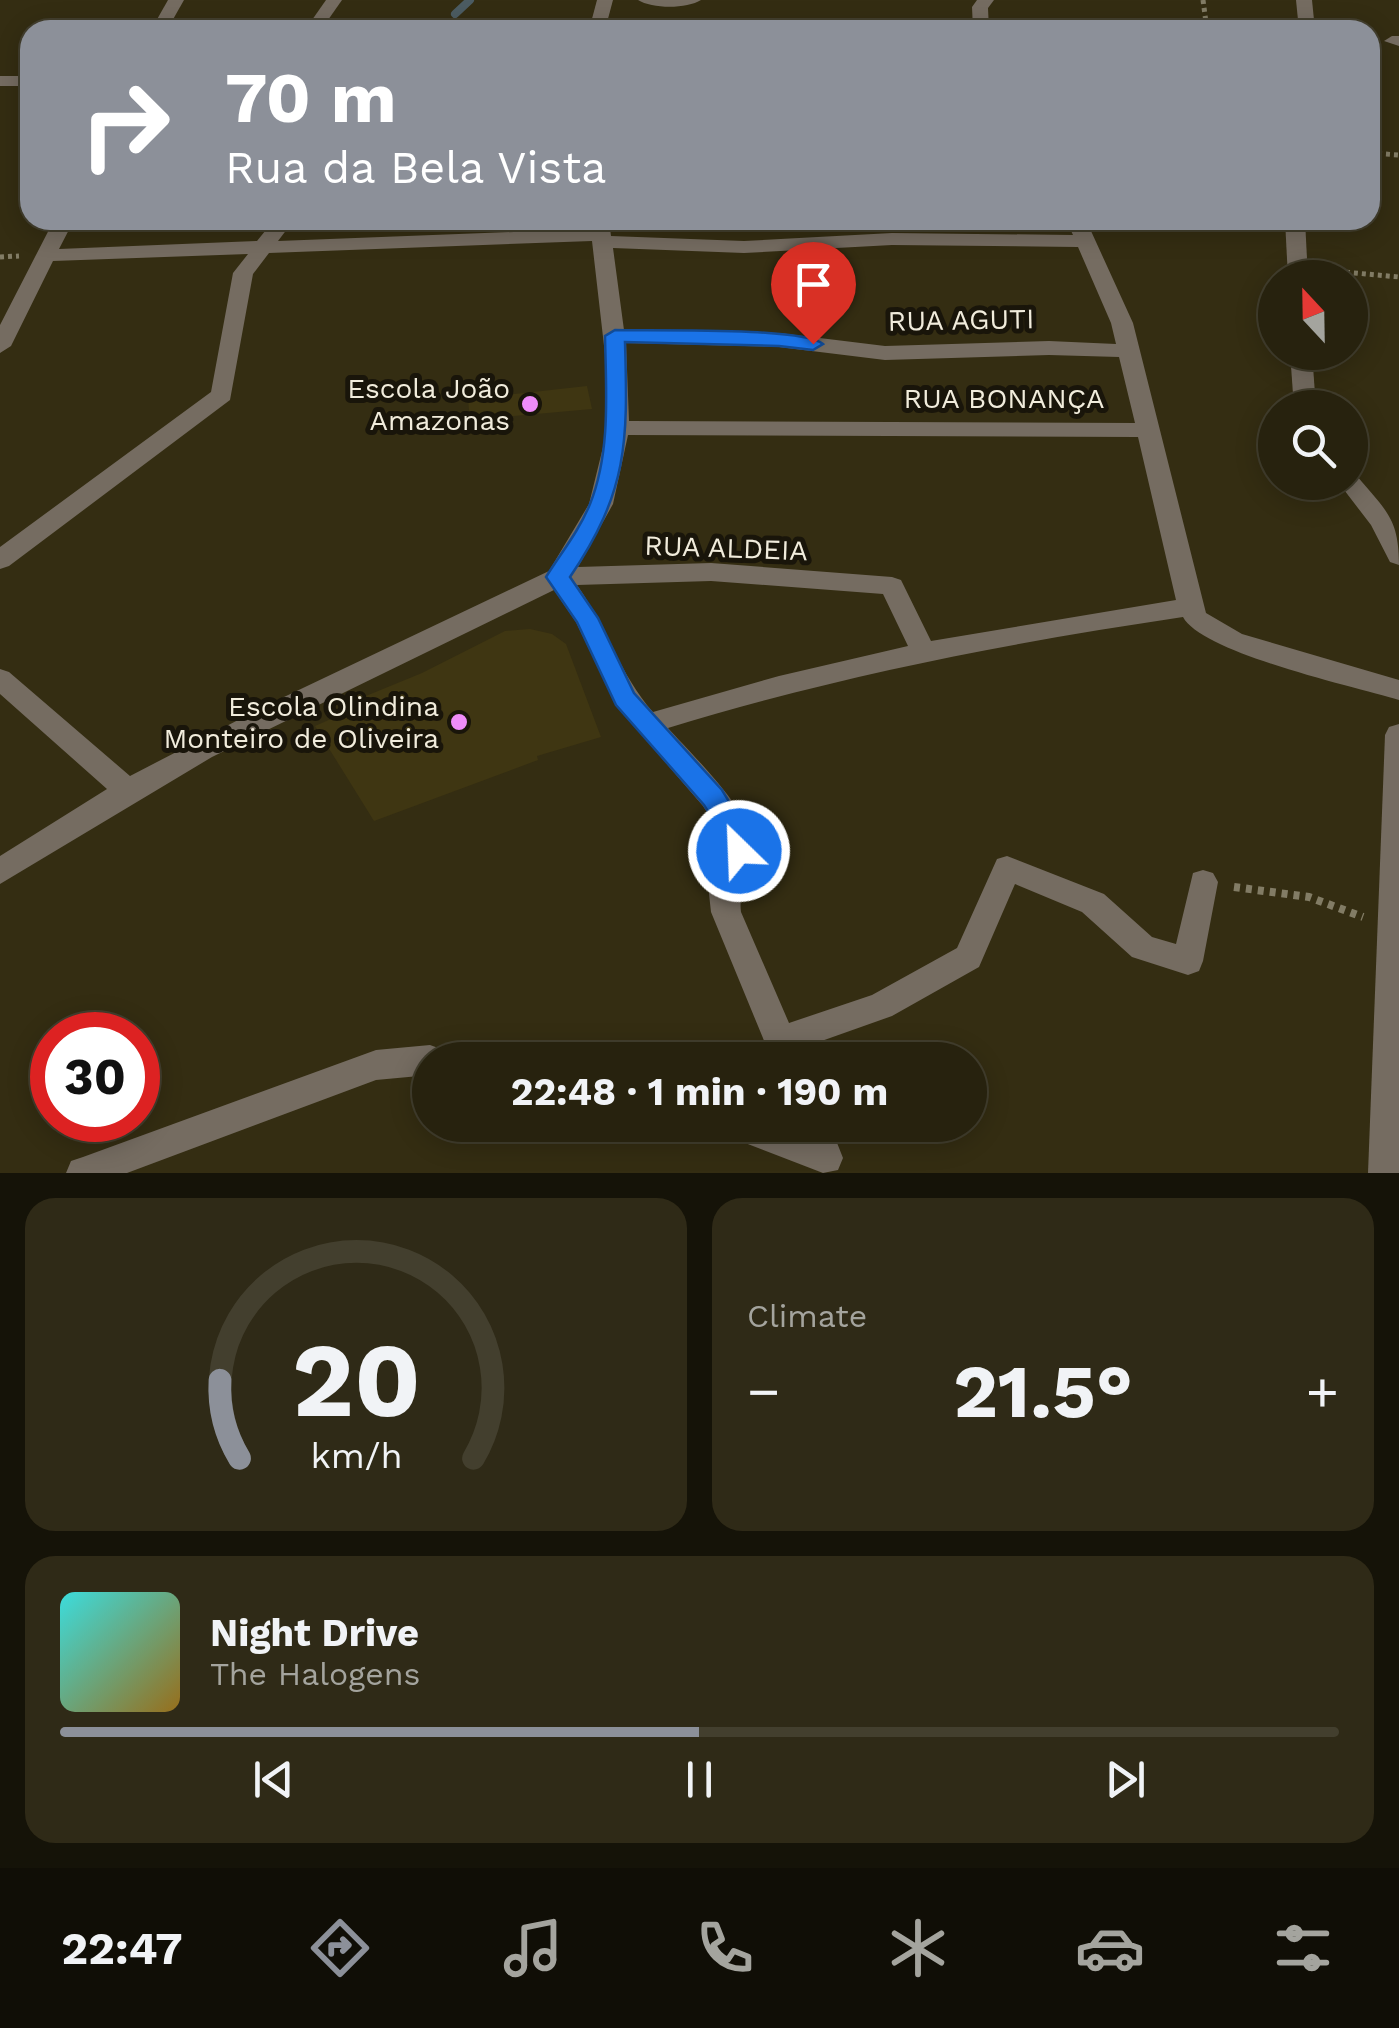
<!DOCTYPE html>
<meta charset="utf-8">
<style>
:root{--surface:#27220e;--page:#2f2a17;--text:#f1f3f6;--muted:#a4a49e;--line:#433f2e;--accent:#8c9099}
body{margin:0;font-family:"Work Sans",sans-serif;background:var(--page);color:var(--text);height:100vh;display:flex;flex-direction:column;font-size:38px;white-space:nowrap}
*{box-sizing:border-box;margin:0}
p{font-size:32px;color:var(--muted)}
.icon{flex:none;width:55px;height:55px;fill:none;stroke:currentColor;stroke-width:2;stroke-linecap:round;stroke-linejoin:round}
.map{position:relative;height:1173px;overflow:hidden}
.details{display:flex;flex-direction:column;gap:25px;padding:25px;background:#151308;flex:1}
.details>*{flex:none}
.guide{position:absolute;left:20px;top:20px;width:1360px;height:210px;border-radius:30px;box-shadow:0 5px 25px #0003,0 0 0 2px var(--line);background:#8c9099;color:#fff;overflow:hidden}
.needle{width:65px;rotate:338deg}
.buttons{position:absolute;left:1258px;top:260px;display:grid;gap:20px}
.buttons a{display:grid;place-items:center;width:110px;height:110px;border-radius:50%;background:var(--surface);box-shadow:0 5px 25px #0003,0 0 0 2px var(--line);font-size:50px}
.speed{position:absolute;left:30px;top:1012px;display:flex;gap:20px;font-size:50px;font-weight:700;text-align:center}
.speed>*{display:grid;place-content:center;width:130px;height:130px;border-radius:50%;background:var(--surface);box-shadow:0 5px 25px #0003,0 0 0 2px var(--line);line-height:1}
.speed .limit{border:15px solid #d22;background:#fff;color:#111}
.pin{position:absolute;display:grid;place-items:center;width:85px;height:85px;color:#fff;margin:-102px -42px;border-radius:50% 50% 50% 0;rotate:-45deg;box-shadow:0 0 10px #0007}
.pin .icon{rotate:45deg}
.me{position:absolute;width:110px;margin:-55px;rotate:336deg;stroke-linejoin:round;filter:drop-shadow(0 0 8px #0008)}
.turn{display:flex;align-items:center;gap:35px;height:210px;padding:0 40px;font-size:45px}
.turn .icon{width:130px;height:130px;stroke-width:2.5}
.turn b{display:block;font-size:70px;line-height:85px}
.big{font-size:75px;font-weight:700;line-height:1.1}
.details .widget{flex:1;display:flex;flex-direction:column;justify-content:center;gap:15px;min-width:0;padding:0 35px;border-radius:30px;background:var(--page)}
.details .dial{align-items:center;gap:0}
.dial svg{height:260px;overflow:visible;fill:none;stroke:var(--line);stroke-width:7;stroke-linecap:round;text-anchor:middle}
.dial text{fill:var(--text);stroke:none}
.song{display:flex;align-items:center;gap:30px}
.cover{width:120px;height:120px;border-radius:15px;background:linear-gradient(135deg,hsl(180 70% 55%),hsl(40 70% 35%))}
.played{height:10px;border-radius:5px;background:linear-gradient(90deg,var(--accent) 50%,var(--line) 50%)}
.keys{display:flex;justify-content:space-around;direction:ltr}
.heat{display:flex;justify-content:space-between;align-items:center;font-size:55px;direction:ltr}
.details .tiles{flex:1;display:grid;gap:25px;grid-template-columns:1fr 1fr}
.widget:last-child{grid-column:span 2}
.trip{position:absolute;left:412px;top:1042px;width:575px;height:100px;border-radius:50px;background:var(--surface);box-shadow:0 5px 25px #0003,0 0 0 2px var(--line);font-weight:700;line-height:100px;text-align:center}
.dock{display:flex;height:160px;justify-content:space-around;align-items:center;background:#100e06;color:var(--muted)}
.dock .icon{width:70px;height:70px}
.dock .on{color:var(--accent)}
.dock b{font-size:45px;color:var(--text)}
.map>svg:first-child{display:block}
</style>
<div class="map">
<svg width="1399" height="1173" viewBox="0 0 1399 1173">
<rect width="100%" height="100%" fill="#342d12"/>
<g fill="#3f3612">
<path d="M 587,386 L 592,409 L 470,420 L 468,399 Z"/>
<path d="M 530,629 L 552,634 L 566,644 L 601,737 L 537,756 L 538,760 L 374,821 L 315,726 L 331,719 L 339,707 L 422,673 L 505,631 Z"/>
</g>
<g fill="none" stroke-linecap="round" stroke-linejoin="round">
<path stroke="#4c5c62" stroke-width="8" d="M 455,14 L 470,0"/>
<g stroke="#827c65" stroke-width="5" stroke-dasharray="4 4" stroke-linecap="butt">
<path d="M 1203,0 L 1207,30"/>
<path d="M 1370,153 L 1399,155"/>
<path d="M 0,257 L 19,256"/>
<path d="M 1322,270 L 1399,277"/>
</g>
<path stroke="#827c65" stroke-width="8" stroke-dasharray="6 6" stroke-linecap="butt" d="M 1234,887 L 1309,897 L 1363,917"/>
<g fill="#756c61" fill-rule="evenodd">
<path d="M 168,0 L 184,0 L 167,30 L 151,30 Z"/>
<path d="M 326,0 L 342,0 L 321,30 L 305,30 Z"/>
<path d="M 597,0 L 613,0 L 605,30 L 589,30 Z"/>
<path d="M 638,0 L 701,0 C 687,9 652,9 638,0 Z"/>
<path d="M 977,0 L 994,0 L 988,8 L 989,30 L 973,30 L 972,7 Z"/>
<path d="M 1296,0 L 1312,0 L 1315,30 L 1299,30 Z"/>
<path d="M 1392,36 L 1399,36 L 1399,46 L 1384,41 Z"/>
<rect x="0" y="76" width="30" height="10"/>
<path d="M 54,220 L 74,220 L 59,249 L 257,241 L 274,220 L 294,220 L 278,241 L 590,229 L 589,220 L 609,220 L 611,236 L 744,241 L 892,233 L 1073,235 L 1066,220 L 1086,220 L 1133,323 L 1206,613 L 1242,634 L 1399,680 L 1399,700 C 1355,687 1202,653 1183,617 C 1008,643 837,676 668,728 C 691,754 757,816 753,851 C 751,873 738,888 741,912 L 789,1023 L 872,995 L 957,948 L 997,859 L 1007,856 L 1104,894 L 1152,937 L 1176,944 L 1193,873 L 1203,870 L 1213,873 L 1218,882 L 1203,961 L 1199,971 L 1188,975 L 1132,957 L 1082,912 L 1015,884 L 979,967 L 892,1016 L 799,1049 L 804,1060 L 772,1060 L 711,912 L 709,894 L 725,851 L 723,838 L 703,806 L 616,705 L 576,622 L 554,590 L 212,757 L 0,884 L 0,856 L 107,789 L 0,694 L 0,669 L 9,672 L 130,776 L 263,707 L 549,571 L 589,504 L 606,435 L 606,363 L 592,241 L 269,253 L 253,274 L 230,400 L 9,566 L 0,569 L 0,547 L 211,392 L 233,273 L 248,254 L 53,261 L 11,346 L 0,353 L 0,325 ZM 892,245 L 1078,247 L 1111,323 L 1116,344 L 1049,341 L 885,346 L 779,333 L 624,330 L 613,248 L 744,253 ZM 626,343 L 779,347 L 885,360 L 1049,355 L 1119,357 L 1135,423 L 629,421 ZM 628,435 L 1138,437 L 1176,600 L 931,641 L 901,580 L 892,577 L 711,563 L 578,567 L 613,504 ZM 711,581 L 883,594 L 908,646 L 779,676 L 653,712 C 620,675 606,626 577,585 Z"/>
<path d="M 1285,220 L 1305,220 L 1308,278 L 1288,278 Z"/>
<path d="M 1290,352 L 1312,352 L 1316,408 L 1294,408 Z"/>
<path d="M 1350,474 L 1357,476 C 1386,511 1399,518 1399,565 L 1390,562 L 1371,525 L 1338,482 L 1350,482 Z"/>
<path d="M 1399,724 L 1399,1173 L 1368,1173 L 1385,735 L 1389,727 Z"/>
<path d="M 430,1045 L 441,1049 L 446,1060 L 430,1060 L 430,1075 L 376,1080 L 127,1173 L 66,1173 L 71,1161 L 83,1157 L 376,1050 Z"/>
<path d="M 722,1125 L 781,1125 L 799,1132 L 796,1125 L 830,1125 L 843,1158 L 838,1170 L 823,1173 L 727,1136 Z"/>
</g>
</g>
<path fill="#1a73e8" stroke="#114b97" stroke-width="2.5" d="M 615,330 C 651,331 803,327 823,344 L 813,350 L 779,346 L 625,342 C 628,443 628,491 570,577 L 598,618 L 634,693 L 722,790 L 750,836 L 752,851 L 748,859 L 739,862 L 729,859 L 724,837 L 704,805 L 616,705 L 577,622 L 546,577 C 561,553 579,531 590,504 C 611,452 606,391 605,336 Z"/>
<g fill="#ee8cf9" stroke="#19150a" stroke-width="4">
<circle cx="530" cy="404" r="10"/>
<circle cx="459" cy="722" r="10"/>
</g>
<g text-anchor="middle" dominant-baseline="central" stroke-width="10" stroke-linejoin="round" paint-order="stroke">
<g font-size="28" fill="#f1ecdc" stroke="#19150a">
<text transform="translate(961 320) rotate(-1)">RUA AGUTI</text>
<text x="1004" y="398">RUA BONANÇA</text>
<text transform="translate(726 548) rotate(2)">RUA ALDEIA</text>
</g>
<g font-size="28" fill="#f1ecdc" stroke="#19150a" text-anchor="end">
<text x="510" y="388">Escola João<tspan x="510" dy="32">Amazonas</tspan></text>
<text x="439" y="706">Escola Olindina<tspan x="439" dy="32">Monteiro de Oliveira</tspan></text>
</g>
</g>
</svg>
<div class="buttons">
<a><svg class="needle" viewBox="-14 -14 28 28"><path d="M0-13l5 13h-10z" fill="#e53935"/><path d="M0 13l5-13h-10z" fill="#a4a49e"/></svg></a>
<a><svg class="icon" aria-label="search" viewBox="0 0 24 24"><circle cx="10" cy="10" r="6"/><path d="M15 15l6 6"/></svg></a>
</div>
<div class="speed"><div class="limit">30</div></div>
<div class="pin" style="left:813px;top:344px;background:#d93025"><svg class="icon" aria-label="arrive" viewBox="0 0 24 24"><path d="M6 21V4h12l-3 4 3 4H6"/></svg></div>
<svg class="me" style="left:739px;top:851px" viewBox="-20 -20 40 40"><circle r="17" fill="#1a73e8" stroke="#fff" stroke-width="3"/><path d="M0-11L8 9 0 5-8 9z" fill="#fff"/></svg>
<div class="trip">22:48 · 1 min · 190 m</div>
<div class="guide">
<div class="turn"><svg class="icon" aria-label="right" viewBox="0 0 24 24"><path d="M7 20v-9h11M14 6l5 5-5 5"/></svg><div><b>70 m</b>Rua da Bela Vista</div></div>
</div>
</div>
<section class="details">
<div class="tiles">
<div class="widget dial"><svg viewBox="0 0 100 80">
<path d="M14 69A42 42 0 1 1 86 69"/>
<path d="M14 69A42 42 0 0 1 8 45" stroke="#8c9099"/>
<text x="50" y="56" font-size="32" font-weight="700">20</text>
<text x="50" y="72" font-size="11">km/h</text>
</svg></div>
<div class="widget"><p>Climate</p>
<div class="heat"><a>−</a><b class="big">21.5°</b><a>+</a></div>
</div>
<div class="widget">
<div class="song"><i class="cover"></i><div><b>Night Drive</b><p>The Halogens</p></div></div>
<div class="played"></div>
<div class="keys"><svg class="icon" aria-label="previous" viewBox="0 0 24 24"><path d="M18 5L8 12l10 7zM5 5v14"/></svg><svg class="icon" aria-label="pause" viewBox="0 0 24 24"><path d="M8 5v14M16 5v14"/></svg><svg class="icon" aria-label="next" viewBox="0 0 24 24"><path d="M6 5l10 7-10 7zM19 5v14"/></svg></div>
</div>
</div>
</section>
<nav class="dock">
<b>22:47</b>
<svg class="icon on" aria-label="directions" viewBox="0 0 24 24"><path d="M12 3l9 9-9 9-9-9zM9 14v-3h6M13 9l2 2-2 2"/></svg>
<svg class="icon" aria-label="music" viewBox="0 0 24 24"><path d="M9 18V5l10-2v13"/><circle cx="6" cy="18" r="3"/><circle cx="16" cy="16" r="3"/></svg>
<svg class="icon" aria-label="phone" viewBox="0 0 24 24"><path d="M5 4h4l2 5-3 2q2 4 5 5l2-3 5 2v4C11 20 4 13 5 4z"/></svg>
<svg class="icon" aria-label="climate" viewBox="0 0 24 24"><path d="M12 3v18M4 7l16 10M4 17L20 7"/></svg>
<svg class="icon" aria-label="car" viewBox="0 0 24 24"><path d="M5 17H2v-5l4-1 3-4h7l3 4 3 1v5h-3M9 17h6M6 11h13"/><circle cx="7" cy="17" r="2"/><circle cx="17" cy="17" r="2"/></svg>
<svg class="icon" aria-label="filters" viewBox="0 0 24 24"><path d="M4 7h16M4 17h16"/><circle cx="9" cy="7" r="2"/><circle cx="15" cy="17" r="2"/></svg>
</nav>
